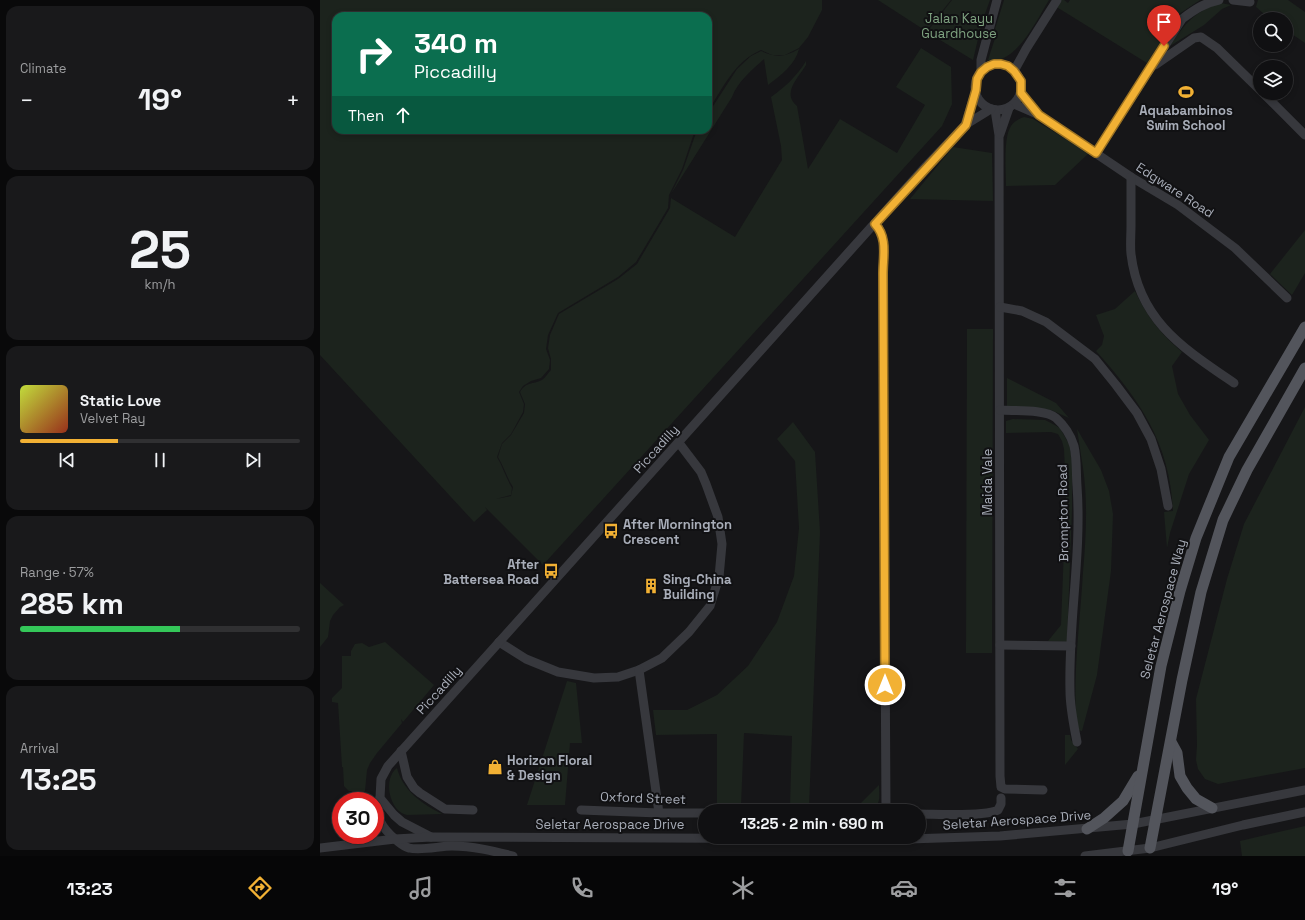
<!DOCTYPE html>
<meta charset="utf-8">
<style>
:root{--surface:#101012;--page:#19191b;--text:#f1f3f6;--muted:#9c9d9f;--line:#303032;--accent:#f2b134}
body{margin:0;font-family:"Space Grotesk",sans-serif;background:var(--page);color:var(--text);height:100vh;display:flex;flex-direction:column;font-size:15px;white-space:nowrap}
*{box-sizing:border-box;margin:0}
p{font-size:13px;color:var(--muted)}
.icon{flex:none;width:22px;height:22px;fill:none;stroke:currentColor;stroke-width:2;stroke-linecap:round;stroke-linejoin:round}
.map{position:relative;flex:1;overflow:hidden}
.drawer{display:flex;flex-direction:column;gap:6px;padding:6px;background:#09090a;width:320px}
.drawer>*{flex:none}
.guide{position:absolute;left:12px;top:12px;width:380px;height:122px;border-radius:12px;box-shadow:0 2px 6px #0003,0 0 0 1px var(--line);background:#0b6e4f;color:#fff;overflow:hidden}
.controls{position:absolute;left:933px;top:12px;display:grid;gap:8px}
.controls a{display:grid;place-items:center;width:40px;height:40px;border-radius:50%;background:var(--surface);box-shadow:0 2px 6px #0003,0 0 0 1px var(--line);font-size:20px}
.speed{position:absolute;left:12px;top:792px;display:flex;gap:8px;font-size:20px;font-weight:700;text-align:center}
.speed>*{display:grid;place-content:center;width:52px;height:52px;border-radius:50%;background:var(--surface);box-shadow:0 2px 6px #0003,0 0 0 1px var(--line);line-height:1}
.speed .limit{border:6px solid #d22;background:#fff;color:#111}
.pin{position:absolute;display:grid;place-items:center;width:34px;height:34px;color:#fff;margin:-41px -17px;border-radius:50% 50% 50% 0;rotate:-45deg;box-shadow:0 0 4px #0007}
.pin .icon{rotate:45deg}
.me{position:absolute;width:44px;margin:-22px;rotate:0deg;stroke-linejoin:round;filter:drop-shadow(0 0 3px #0008)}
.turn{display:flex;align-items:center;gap:14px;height:84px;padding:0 16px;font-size:18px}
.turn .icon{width:52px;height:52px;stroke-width:2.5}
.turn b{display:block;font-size:28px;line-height:34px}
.then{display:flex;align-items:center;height:38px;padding:0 16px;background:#0003;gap:8px;font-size:15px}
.big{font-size:30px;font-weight:700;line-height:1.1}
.drawer .card{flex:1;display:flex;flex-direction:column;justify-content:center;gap:6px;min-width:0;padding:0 14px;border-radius:12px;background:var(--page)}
.drawer .dial{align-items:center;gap:0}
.dial b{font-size:52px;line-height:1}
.song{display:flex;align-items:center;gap:12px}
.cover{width:48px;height:48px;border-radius:6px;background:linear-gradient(135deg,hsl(70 70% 55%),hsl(10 70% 35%))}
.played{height:4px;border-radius:2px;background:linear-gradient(90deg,var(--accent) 35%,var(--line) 35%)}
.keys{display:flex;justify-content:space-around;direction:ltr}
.heat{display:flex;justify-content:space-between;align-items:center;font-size:22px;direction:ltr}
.charge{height:6px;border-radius:3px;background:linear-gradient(90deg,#34c759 57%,var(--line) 0)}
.trip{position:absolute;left:378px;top:804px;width:228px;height:40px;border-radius:20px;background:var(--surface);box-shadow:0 2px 6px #0003,0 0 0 1px var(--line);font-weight:700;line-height:40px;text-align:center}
.tab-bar{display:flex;height:64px;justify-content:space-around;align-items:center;background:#060607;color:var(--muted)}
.tab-bar .icon{width:28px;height:28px}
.tab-bar .current{color:var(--accent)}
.tab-bar b{font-size:18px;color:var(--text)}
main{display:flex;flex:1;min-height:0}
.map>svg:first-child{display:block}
</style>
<main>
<section class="drawer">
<div class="card"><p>Climate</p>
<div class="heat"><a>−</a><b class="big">19°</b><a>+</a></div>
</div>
<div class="card dial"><b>25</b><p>km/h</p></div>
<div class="card">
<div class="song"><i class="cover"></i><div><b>Static Love</b><p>Velvet Ray</p></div></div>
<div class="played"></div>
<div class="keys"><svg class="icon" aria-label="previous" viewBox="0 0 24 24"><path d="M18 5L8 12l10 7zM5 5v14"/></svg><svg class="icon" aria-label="pause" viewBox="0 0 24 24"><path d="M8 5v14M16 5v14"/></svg><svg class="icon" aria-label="next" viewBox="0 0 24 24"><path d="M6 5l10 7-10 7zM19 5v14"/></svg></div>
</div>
<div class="card"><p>Range · 57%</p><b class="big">285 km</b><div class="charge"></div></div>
<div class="card"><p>Arrival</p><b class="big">13:25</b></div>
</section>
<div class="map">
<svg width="985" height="856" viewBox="0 0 985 856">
<rect width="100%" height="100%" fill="#161618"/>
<g fill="#1c231d">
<path d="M 0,0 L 502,0 L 502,10 L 488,37 L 479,48 L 465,55 L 452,55 L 441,50 C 414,62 403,88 388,111 L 388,16 L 16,16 L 16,130 L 375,130 L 362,169 L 349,195 L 348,208 L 316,262 L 298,277 L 238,313 L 228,335 L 226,349 L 230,360 L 229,369 L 221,378 L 211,381 L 203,386 L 199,392 L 204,404 L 203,412 L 191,434 L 182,443 L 177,457 C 183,467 186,478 192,488 L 191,495 L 176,499 L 191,496 L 193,487 C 187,478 184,467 178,457 L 182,444 L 191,435 L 204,413 L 205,404 L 200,392 C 207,381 212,385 222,380 C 225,378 228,373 231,370 L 231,359 L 228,348 L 230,335 L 239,314 L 298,279 L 317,264 L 350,208 L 351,198 L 415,237 L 462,160 L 461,146 L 451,97 C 465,87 477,76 486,61 L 486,65 C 479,77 461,93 477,106 L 488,169 L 520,119 L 577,153 L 605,105 L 576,87 L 601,48 L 631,67 L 632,104 L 622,126 L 223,565 L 165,507 L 167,510 L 154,522 L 0,355 Z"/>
<path d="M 558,0 L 631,0 L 606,31 Z"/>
<path d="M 632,0 L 670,0 L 662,22 L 653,60 L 607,32 Z"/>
<path d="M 684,0 L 729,0 C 717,19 696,66 668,60 L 677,32 L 675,29 Z"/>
<path d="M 739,0 L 744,0 L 748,3 L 750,0 L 880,0 L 859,14 L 827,63 L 735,6 Z"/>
<path d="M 938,0 L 968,0 L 985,12 L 985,43 L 966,30 L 966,19 L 950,19 L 936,7 Z"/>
<path d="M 901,3 L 911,5 L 902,9 L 884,25 L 850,46 C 864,24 875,11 901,3 Z"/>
<path d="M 479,49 C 475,65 461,75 448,85 L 444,59 C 433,69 417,82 412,97 L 351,194 L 363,170 L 377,130 L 388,130 L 388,114 L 417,69 L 431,56 L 441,51 C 458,58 464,57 479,49 Z"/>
<path d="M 704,117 L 713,119 L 769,153 L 735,185 L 686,186 C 686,172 683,138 691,126 C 694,121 699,119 704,117 Z"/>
<path d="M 633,147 L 672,153 L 673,201 L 590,199 Z"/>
<path d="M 985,230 L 985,273 L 972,295 L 950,274 Z"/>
<path d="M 815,291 C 828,318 839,332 862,352 L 852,366 L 858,394 L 870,415 L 889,440 L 869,474 L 850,533 L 847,548 L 844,512 L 853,511 C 850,443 820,400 776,351 L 782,345 L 784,336 L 776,315 L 795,309 Z"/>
<path d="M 647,329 L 673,329 L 672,653 L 646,653 Z"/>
<path d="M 687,378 L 736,403 L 749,418 L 731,410 L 687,406 Z"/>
<path d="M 985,407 L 985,768 L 898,784 L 885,779 L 878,769 L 876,760 L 877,745 L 876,699 L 907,579 L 924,524 Z"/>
<path d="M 693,419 L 725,420 L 731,423 L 740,428 L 750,446 L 752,461 L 752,509 L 747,642 L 728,641 L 741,625 L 746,496 L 744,449 L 742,441 L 738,434 L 731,432 L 686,433 L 686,421 Z"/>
<path d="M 473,422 L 495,452 L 500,532 L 489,807 L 470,806 L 472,736 L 424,733 L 421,806 L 397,806 L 397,734 L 336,735 L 333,710 L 367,710 L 397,695 L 428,666 L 457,622 L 474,576 L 479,528 L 475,461 L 457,439 Z"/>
<path d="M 757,429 L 781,470 L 789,491 L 793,514 L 791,571 L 777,675 L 762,731 L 757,730 C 752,677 760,625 763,572 C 766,538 768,502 763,468 C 761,455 759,442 757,429 Z"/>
<path d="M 0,583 L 24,605 L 20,607 L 13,615 L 10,621 L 8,637 L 0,647 Z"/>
<path d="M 65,642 L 114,685 L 83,722 L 81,719 L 82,723 L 57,753 L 50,763 L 47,770 L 45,791 L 29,791 L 24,786 L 23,767 L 22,767 L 18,703 L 12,702 L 12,698 L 22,688 L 22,656 L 31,656 L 31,651 L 35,644 L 42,643 L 49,647 Z"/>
<path d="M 247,681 L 256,683 L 262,743 L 250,743 L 245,805 L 207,805 Z"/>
<path d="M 745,735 L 750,735 L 751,740 L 758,749 L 745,765 Z"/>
<path d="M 77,768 C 83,791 102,804 122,814 L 87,815 C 70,812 62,779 77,768 Z"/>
<path d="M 559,785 C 560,808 560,806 537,807 Z"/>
<path d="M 985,826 L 985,856 L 922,856 L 920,841 Z"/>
</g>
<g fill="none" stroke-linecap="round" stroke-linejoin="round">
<g stroke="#37383d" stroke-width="9">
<path d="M 913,0 L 930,2"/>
<circle cx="678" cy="87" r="23"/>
<path d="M 835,65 L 874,38 L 881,37 L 897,48 L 940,90"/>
<path d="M 694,71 L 706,49 L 737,0"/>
<path d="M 661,72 L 661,60 L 677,0"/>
<path d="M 701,93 L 716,113"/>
<path d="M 943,93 L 985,135"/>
<path d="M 694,104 L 719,115 L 811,177 L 858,205 L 915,248 L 967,298"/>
<path d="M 675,110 L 679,135 L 680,776 L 681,787 L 685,789 L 723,790"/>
<path d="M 645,125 L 656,90"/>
<path d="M 680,134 L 689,108"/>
<path d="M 776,153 L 862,19 C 874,10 884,3 899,0"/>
<path d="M 811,177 C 811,193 811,210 811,226 C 811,235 810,245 811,254 C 819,321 863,348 914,383"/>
<path d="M 555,223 C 568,238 563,256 563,274 L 566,811"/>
<path d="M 680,307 L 702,311 L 726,322 L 775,359 L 796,385 L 817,413 L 831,439 L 841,469 L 848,506"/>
<path d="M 680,410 C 695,411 726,409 736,418 C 745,426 751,436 754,446 C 757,459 756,473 757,486 C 762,554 748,623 750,691 C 750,708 754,726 757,742"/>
<path d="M 179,642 L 206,659 L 238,672 L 274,678 L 298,677 L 319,670 L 342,658 L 369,632 L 390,606 L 399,577 L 402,544 L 398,517 L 386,484 L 381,472 L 359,443"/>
<path d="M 680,645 L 751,646"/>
<path d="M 319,670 L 339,813"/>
<path d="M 81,751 L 87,777 L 94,788 L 100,793 L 125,809 L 153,810"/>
<path d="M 60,798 C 53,816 63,829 76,840 C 80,843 84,847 89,848 C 101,851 120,846 132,846 C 153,846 173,851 193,856"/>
<path d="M 261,810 L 339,813 L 385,813"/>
<path d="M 599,814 C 617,814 664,817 678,810 L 681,804 L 681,798"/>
<path d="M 111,837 L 82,822 L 74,815 L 60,798 L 61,779 L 68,766 L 606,166 L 645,125 L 671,109"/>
<path d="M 0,848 L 75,839 L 111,837 L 589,839 L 680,836 L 813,824 L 985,790"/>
<path d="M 765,856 L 830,848 L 923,825 L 985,812"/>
</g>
<g stroke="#53555c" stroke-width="11">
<path d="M 851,742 L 857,753 L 860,776 L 867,788 L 876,799 L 892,808"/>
<path d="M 767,829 L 784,818 L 803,801 L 818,776"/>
<path d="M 830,848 L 862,680 L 881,592 L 903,520 L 927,470 L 985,368"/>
<path d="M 808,851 L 841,666 L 860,591 L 876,538 L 909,457 L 985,327"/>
</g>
</g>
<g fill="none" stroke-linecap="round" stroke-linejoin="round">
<g stroke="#9d7322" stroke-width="10">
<path id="route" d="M 565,685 L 563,274 C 563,256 568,238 555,224 L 646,125 L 656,90 L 657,79 L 661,72 L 667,67 L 674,64 L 681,64 L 688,66 L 694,71 L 701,81 L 701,93 L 719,115 L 776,153 L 844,46"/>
</g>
<use href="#route" stroke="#f2b134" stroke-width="7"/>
</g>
<defs>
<g id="stadium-bare" transform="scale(1.2)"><path d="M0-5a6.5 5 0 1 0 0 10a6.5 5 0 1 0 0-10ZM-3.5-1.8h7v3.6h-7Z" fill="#f2b134" stroke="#111113" stroke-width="2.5" paint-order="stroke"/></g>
<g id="bus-bare" transform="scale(1.2)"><path d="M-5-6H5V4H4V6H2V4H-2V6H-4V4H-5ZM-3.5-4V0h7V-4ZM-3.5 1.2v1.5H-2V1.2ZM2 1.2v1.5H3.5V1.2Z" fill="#f2b134" stroke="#111113" stroke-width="2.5" paint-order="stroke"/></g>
<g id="building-bare" transform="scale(1.2)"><path d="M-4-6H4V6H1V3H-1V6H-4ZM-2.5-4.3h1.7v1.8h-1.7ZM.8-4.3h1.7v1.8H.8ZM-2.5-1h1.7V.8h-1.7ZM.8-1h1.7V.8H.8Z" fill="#f2b134" stroke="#111113" stroke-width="2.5" paint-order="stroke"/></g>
<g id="shop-bare" transform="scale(1.2)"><path d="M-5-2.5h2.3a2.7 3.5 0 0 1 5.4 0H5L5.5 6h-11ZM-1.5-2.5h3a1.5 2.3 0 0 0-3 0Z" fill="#f2b134" stroke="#111113" stroke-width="2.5" paint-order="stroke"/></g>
</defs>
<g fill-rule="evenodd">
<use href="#stadium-bare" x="866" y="92"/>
<use href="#bus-bare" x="291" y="531"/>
<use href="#bus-bare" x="231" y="571"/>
<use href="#building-bare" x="331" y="586"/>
<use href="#shop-bare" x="175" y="767"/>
</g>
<g text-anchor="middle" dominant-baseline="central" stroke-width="4" stroke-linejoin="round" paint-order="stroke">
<g font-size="13" fill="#7fa381" stroke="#111113">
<text x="639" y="18">Jalan Kayu<tspan x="639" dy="15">Guardhouse</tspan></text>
</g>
<g font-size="13" font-weight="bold" fill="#a8adb8" stroke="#111113" text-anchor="start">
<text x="866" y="110" text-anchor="middle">Aquabambinos<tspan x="866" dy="15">Swim School</tspan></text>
<text x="303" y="524">After Mornington<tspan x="303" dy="15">Crescent</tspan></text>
<text x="219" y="564" text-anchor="end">After<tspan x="219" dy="15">Battersea Road</tspan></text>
<text x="343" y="579">Sing-China<tspan x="343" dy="15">Building</tspan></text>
<text x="187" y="760">Horizon Floral<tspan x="187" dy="15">&amp; Design</tspan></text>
</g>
<g font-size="13" fill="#a8adb8" stroke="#111113">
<text transform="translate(855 190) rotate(33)">Edgware Road</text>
<text transform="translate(336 449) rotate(-48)">Piccadilly</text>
<text transform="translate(667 482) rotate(-90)">Maida Vale</text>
<text transform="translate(743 513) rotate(-91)">Brompton Road</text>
<text transform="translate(843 609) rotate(-75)">Seletar Aerospace Way</text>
<text transform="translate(119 690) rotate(-48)">Piccadilly</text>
<text transform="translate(323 798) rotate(2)">Oxford Street</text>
<text transform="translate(697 820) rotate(-4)">Seletar Aerospace Drive</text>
<text x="290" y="824">Seletar Aerospace Drive</text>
</g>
</g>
</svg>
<div class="controls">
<a><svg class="icon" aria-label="search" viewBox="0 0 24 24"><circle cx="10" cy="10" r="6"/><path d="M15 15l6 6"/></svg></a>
<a><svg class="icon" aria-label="layers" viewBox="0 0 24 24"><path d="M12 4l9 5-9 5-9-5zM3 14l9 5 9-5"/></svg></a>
</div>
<div class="speed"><div class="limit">30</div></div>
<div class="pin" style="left:844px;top:46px;background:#d93025"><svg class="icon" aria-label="arrive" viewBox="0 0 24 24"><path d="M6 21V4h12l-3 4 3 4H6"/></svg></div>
<svg class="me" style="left:565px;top:685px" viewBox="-20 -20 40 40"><circle r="17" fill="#f2b134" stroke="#fff" stroke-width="3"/><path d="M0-11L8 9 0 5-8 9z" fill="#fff"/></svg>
<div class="trip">13:25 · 2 min · 690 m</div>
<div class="guide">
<div class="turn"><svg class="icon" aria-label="right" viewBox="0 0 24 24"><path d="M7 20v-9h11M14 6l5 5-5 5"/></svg><div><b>340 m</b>Piccadilly</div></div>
<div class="then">Then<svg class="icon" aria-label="ahead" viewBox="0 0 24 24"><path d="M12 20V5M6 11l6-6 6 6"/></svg></div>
</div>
</div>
</main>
<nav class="tab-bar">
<b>13:23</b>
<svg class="icon current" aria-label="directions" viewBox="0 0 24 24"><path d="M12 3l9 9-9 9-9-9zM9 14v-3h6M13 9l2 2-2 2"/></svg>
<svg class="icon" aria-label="music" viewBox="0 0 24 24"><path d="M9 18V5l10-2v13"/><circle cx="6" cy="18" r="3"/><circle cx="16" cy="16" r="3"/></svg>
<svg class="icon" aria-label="phone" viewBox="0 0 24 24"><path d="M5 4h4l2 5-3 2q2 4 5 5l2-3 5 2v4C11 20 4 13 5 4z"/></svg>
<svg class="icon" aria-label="climate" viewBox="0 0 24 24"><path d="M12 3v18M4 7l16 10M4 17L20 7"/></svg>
<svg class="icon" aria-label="car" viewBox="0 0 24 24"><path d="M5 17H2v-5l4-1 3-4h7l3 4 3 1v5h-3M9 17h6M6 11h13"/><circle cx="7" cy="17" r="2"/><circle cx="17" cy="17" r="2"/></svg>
<svg class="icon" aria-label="filters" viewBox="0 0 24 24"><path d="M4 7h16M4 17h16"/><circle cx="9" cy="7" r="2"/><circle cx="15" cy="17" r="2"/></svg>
<b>19°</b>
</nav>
